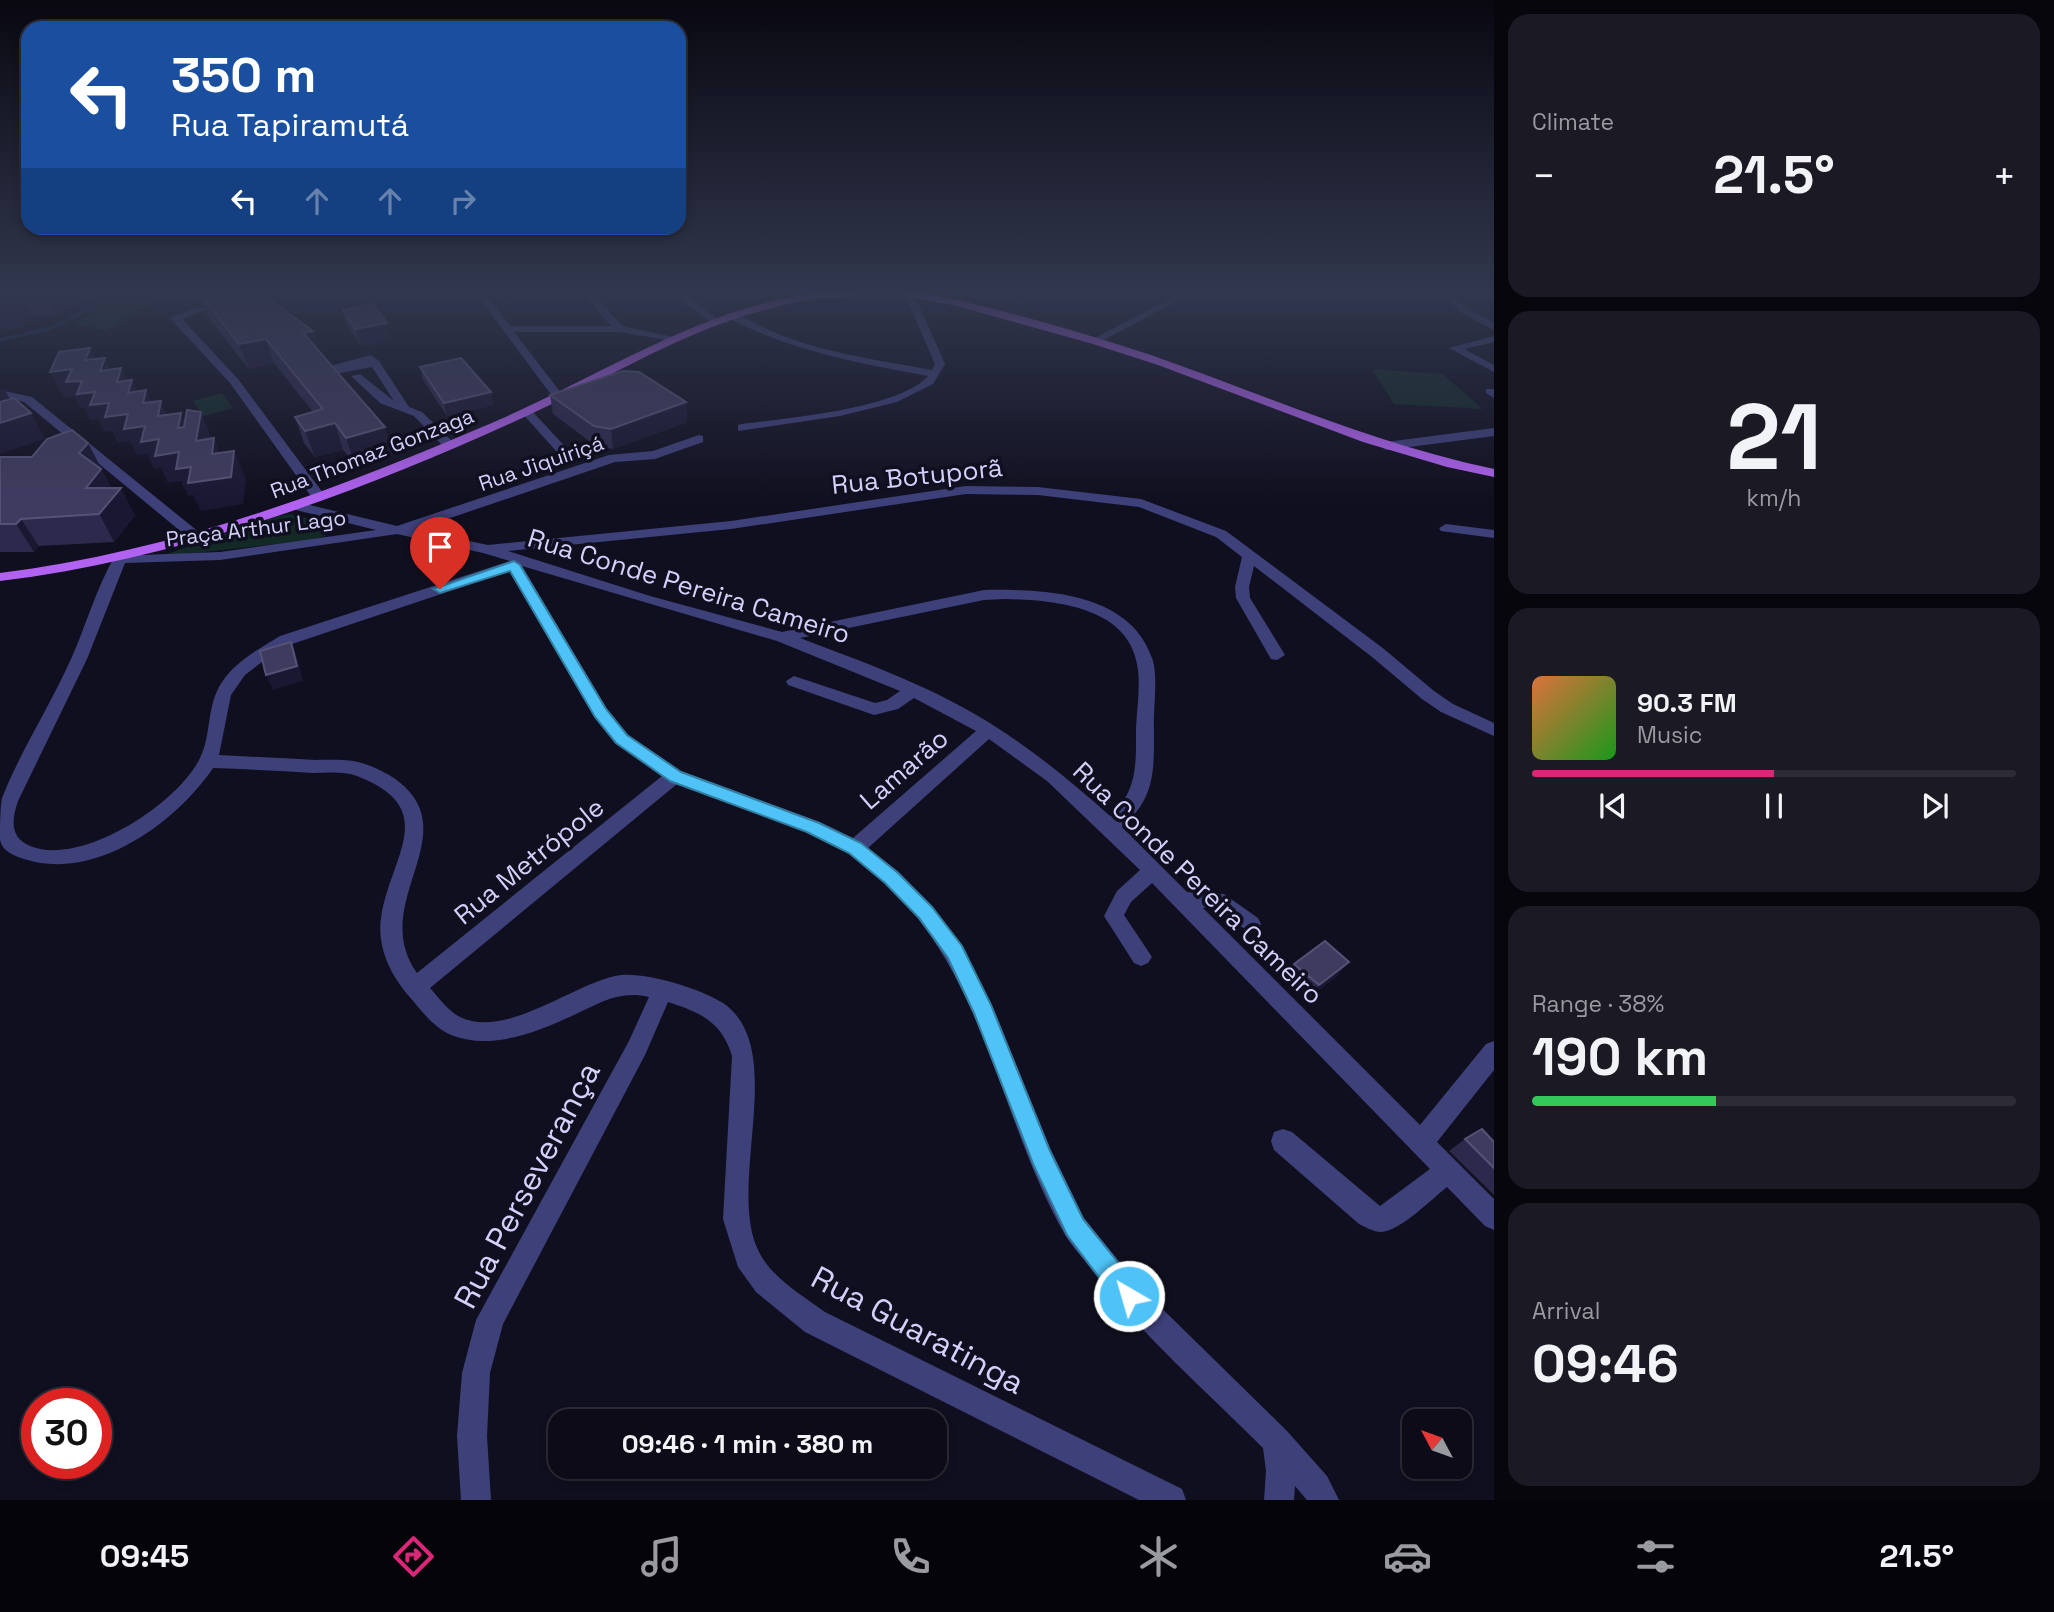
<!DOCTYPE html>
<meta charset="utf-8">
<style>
:root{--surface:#0c0b17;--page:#1a1924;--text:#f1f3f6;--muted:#9a9ba1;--line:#2c2b36;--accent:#db2777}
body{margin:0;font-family:"Space Grotesk",sans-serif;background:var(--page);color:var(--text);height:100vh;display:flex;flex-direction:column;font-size:26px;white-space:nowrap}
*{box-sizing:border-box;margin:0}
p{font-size:23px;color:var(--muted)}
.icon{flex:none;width:38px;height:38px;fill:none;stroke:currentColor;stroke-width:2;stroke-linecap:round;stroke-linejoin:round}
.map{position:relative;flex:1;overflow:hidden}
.details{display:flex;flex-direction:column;gap:14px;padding:14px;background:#07060d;width:560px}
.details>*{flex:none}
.banner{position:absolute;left:21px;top:21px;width:665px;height:214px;border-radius:21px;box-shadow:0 4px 10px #0003,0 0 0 2px var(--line);background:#1a4fa0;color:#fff;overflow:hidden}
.needle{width:46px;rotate:311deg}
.buttons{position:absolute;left:1402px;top:1409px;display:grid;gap:14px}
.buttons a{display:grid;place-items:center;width:70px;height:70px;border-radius:14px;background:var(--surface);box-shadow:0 4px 10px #0003,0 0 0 2px var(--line);font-size:35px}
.speed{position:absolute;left:21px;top:1388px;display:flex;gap:14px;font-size:35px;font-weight:700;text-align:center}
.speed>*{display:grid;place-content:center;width:91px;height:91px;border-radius:50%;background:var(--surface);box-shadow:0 4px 10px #0003,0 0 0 2px var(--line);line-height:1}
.speed .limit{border:10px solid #d22;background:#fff;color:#111}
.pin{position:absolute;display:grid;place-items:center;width:60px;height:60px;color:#fff;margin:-72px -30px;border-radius:50% 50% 50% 0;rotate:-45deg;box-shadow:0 0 7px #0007}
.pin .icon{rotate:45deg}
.me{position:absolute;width:77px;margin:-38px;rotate:322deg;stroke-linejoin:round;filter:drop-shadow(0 0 5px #0008)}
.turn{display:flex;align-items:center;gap:24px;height:147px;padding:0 35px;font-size:32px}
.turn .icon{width:91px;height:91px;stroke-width:2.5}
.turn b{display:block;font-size:49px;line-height:60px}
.lanes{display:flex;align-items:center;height:66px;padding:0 35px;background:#0003;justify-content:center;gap:35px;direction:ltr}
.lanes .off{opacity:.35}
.big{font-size:52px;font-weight:700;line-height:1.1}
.details .widget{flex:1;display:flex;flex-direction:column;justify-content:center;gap:10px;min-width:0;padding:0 24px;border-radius:21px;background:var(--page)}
.details .dial{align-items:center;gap:0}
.dial b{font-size:91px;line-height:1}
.song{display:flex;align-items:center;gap:21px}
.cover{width:84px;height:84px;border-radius:10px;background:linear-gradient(135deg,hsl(20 70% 55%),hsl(120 70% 35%))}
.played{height:7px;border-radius:4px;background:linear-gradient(90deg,var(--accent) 50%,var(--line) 50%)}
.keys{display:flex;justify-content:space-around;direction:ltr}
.heat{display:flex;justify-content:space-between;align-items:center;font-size:38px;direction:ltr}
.charge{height:10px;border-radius:5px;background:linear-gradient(90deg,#34c759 38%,var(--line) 0)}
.trip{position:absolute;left:548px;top:1409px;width:399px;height:70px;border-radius:21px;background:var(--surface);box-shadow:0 4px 10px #0003,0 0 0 2px var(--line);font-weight:700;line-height:70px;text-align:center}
.tab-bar{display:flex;height:112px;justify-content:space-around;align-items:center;background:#050409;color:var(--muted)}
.tab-bar .icon{width:49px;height:49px}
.tab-bar .on{color:var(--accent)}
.tab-bar b{font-size:32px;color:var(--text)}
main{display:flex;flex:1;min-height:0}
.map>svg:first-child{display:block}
</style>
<main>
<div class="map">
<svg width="1494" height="1500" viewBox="0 0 1494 1500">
<rect width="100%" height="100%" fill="#100f1f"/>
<g fill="#122926">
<path d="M 132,293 L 167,295 L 105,331 L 72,323 Z"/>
<path d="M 1372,369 L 1442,374 L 1483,409 L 1394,404 Z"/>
<path d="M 222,393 L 233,408 L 203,416 L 193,401 Z"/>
<path d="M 290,514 L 336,525 L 336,529 L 325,536 L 311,540 L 170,556 L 167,554 L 270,518 Z"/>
</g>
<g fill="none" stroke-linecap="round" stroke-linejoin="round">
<path stroke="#132a45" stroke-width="3.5" d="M 0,340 L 51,328 L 124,292"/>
<g fill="#3e407a" fill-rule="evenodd">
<path d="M 475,292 L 484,292 L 510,326 L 611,326 L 582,292 L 592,292 L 622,326 L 678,338 L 673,341 L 619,332 L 514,332 L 565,398 L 559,401 L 555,400 Z"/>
<path d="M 672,292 L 683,292 L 720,321 L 711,323 Z"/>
<path d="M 773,292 L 783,292 L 785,303 L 779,303 Z"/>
<path d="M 913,292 L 945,364 L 933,384 L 897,402 L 840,416 L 738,431 L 738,425 L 742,424 C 787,418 898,409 928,376 C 858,363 790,351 726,317 L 726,313 C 740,312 758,326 771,331 C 822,353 878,360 932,370 L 935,364 L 904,293 Z"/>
<path d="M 1183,292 L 1195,292 L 1098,343 L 1089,341 Z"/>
<path d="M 1442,292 L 1452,292 L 1466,308 L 1494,323 L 1494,330 L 1460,312 Z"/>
<path d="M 1482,292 L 1492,292 L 1494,302 Z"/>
<path d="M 198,307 L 206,309 L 182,319 L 238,379 L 323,493 L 323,499 L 313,499 L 230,383 L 170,318 Z"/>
<path d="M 1494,336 L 1494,342 L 1464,349 L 1494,365 L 1494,372 L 1449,348 Z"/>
<path d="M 371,355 L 379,361 L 409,407 L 422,412 L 453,442 L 453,448 L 445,448 L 414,416 L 380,403 L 351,376 L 360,374 L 394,401 L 372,367 L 335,374 L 323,368 Z"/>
<path d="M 1486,389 L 1494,389 L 1494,398 L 1486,393 Z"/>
<path d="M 0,390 L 32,397 L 200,533 L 200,539 L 190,539 L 24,402 L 0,396 Z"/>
<path d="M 523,410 L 531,410 L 572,454 L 572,460 L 564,460 L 523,414 Z"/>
<path d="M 1494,428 L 1494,436 L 1386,450 L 1380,446 L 1386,442 Z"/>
<path d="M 699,435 L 703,436 L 703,442 L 655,459 L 615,462 L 415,530 L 488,545 L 731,521 L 966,486 L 1038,487 L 1141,499 L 1226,531 L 1384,649 L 1434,691 L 1453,704 L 1494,723 L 1494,736 L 1441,712 L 1422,699 L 1372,657 L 1254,566 L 1249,587 L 1250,598 L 1285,655 L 1277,660 L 1271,659 L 1236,598 L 1235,587 L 1242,557 L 1216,537 L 1139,507 L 1038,495 L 966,494 L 731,529 L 508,551 L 650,596 L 782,632 L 984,590 C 1044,589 1132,592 1153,661 C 1158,679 1153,711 1154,730 C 1154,772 1155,798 1122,827 L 1187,892 L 1224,894 L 1258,918 L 1261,924 L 1258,930 L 1251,933 L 1213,908 L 1203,908 L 1420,1125 L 1486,1044 L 1494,1041 L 1494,1070 L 1437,1142 L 1494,1199 L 1494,1230 L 1485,1226 L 1447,1187 C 1433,1198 1399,1232 1381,1232 C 1374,1232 1365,1227 1359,1224 L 1274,1150 L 1271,1141 L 1274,1132 L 1283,1129 L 1292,1132 L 1380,1206 L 1430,1169 L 1152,883 L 1131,902 L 1124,915 L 1152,957 L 1148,963 L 1141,966 L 1134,963 L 1104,916 L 1117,891 L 1140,870 L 1047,781 L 989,739 L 868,848 L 899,872 L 932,906 L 962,946 L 995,1012 L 1051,1150 L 1084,1218 L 1139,1286 L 1287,1431 L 1327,1476 L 1339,1500 L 1307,1500 L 1295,1486 L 1294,1500 L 1264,1500 L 1266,1471 L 1263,1448 C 1206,1391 1144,1337 1094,1273 C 1085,1260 1073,1248 1065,1235 C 991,1104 984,946 849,854 C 805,824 728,803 677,784 L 430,988 C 439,998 448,1011 460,1017 C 507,1040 576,981 621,975 C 646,972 702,989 723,1003 C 790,1049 725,1186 759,1252 C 772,1278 802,1295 825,1312 L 1182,1489 L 1186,1500 L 1139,1500 L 805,1332 L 756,1292 L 738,1267 L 723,1219 L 732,1056 C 722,1022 700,1012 668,1002 L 645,1055 L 503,1324 L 490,1373 L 487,1436 L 491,1500 L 461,1500 L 457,1436 L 462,1373 L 476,1320 L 629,1041 L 649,997 C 619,990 600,1003 574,1015 C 537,1032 491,1051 451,1035 C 433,1027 421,1010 408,995 C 390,974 377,947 381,918 C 390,856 442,809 357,776 C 344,771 327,773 314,773 C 281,771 247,769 213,768 C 175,824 94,882 24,859 C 14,856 2,851 0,840 C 0,829 0,808 2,798 C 21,750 50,706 71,659 C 86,626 96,588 115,556 L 220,552 L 376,530 L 288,508 L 286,505 L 293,501 L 397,526 L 609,455 L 653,451 ZM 397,534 L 483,553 L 510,561 L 280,636 C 259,649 236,661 222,682 C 206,706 212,734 200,758 C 178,804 81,867 30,846 C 9,837 12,819 18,801 L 87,659 L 125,563 L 220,560 ZM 522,566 L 777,641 L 900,691 L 887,700 L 875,703 L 794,676 L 786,681 L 788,685 L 874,715 L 898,709 L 914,698 L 976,731 L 853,838 L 820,822 L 681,771 L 628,735 L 607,709 ZM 510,571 L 595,717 L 616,743 L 662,776 L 417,973 C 369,906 460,840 405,787 C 394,776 374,766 358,762 C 345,759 329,760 316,760 C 284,758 251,757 219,755 L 231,695 L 245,675 L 267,658 L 292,644 ZM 1005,599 C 1052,600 1127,606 1137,664 C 1141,684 1137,708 1136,728 C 1136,763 1138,791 1110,816 C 1074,784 1037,753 996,727 C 936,688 866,663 800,638 L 984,600 Z"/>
<path d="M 1446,524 L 1494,530 L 1494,538 L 1441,531 L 1439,528 Z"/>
</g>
<g fill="#b162f1" fill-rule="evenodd">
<path d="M 868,292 C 853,301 829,296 811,299 C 771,307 733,318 695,334 C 640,357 588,388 533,413 C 367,490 182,559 0,581 L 0,573 C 171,552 336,490 494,422 C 599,377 700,308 816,293 C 833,291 851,292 868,292 Z"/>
<path d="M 881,292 L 918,292 L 940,296 C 1011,312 1082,332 1151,355 C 1265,395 1375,444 1494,469 L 1494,477 L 1447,467 L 1363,442 L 1158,365 L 1093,344 L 957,306 Z"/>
</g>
</g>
<g fill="#2d294c">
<path d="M 0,292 L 93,292 L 79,299 L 82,306 L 64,310 L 58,316 L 32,317 L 35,323 L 2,333 L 0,330 Z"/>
<path d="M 197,292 L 313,331 L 320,352 L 393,453 L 355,464 L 343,450 L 315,457 L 304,443 L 295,417 L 313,412 L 274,363 L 249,369 L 206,315 Z"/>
<path d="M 343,310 L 387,323 L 392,341 L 361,346 L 348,327 Z"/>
<path d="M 420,367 L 491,392 L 493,405 L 447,416 L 423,380 Z"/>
<path d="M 550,395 L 686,402 L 687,422 L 613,449 L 596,446 L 553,414 Z"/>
<path d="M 88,443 L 111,488 L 135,515 L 114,542 L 39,546 L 34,552 L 0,552 L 0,457 L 32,457 Z"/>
<path d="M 1294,964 L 1338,975 L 1308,998 L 1284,977 Z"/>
<path d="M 1465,1139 L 1494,1142 L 1494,1195 L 1449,1151 Z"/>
</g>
<g fill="#1a1732">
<path d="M 19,292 L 35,323 L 2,333 L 0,330 L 0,293 Z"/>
<path d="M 46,292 L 93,292 L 79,299 L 82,306 L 64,310 L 58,316 Z"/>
<path d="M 788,292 L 806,292 L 788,296 Z"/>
<path d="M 387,323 L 392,341 L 361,346 L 355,329 Z"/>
<path d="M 313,331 L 321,356 L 303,333 Z"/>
<path d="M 266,339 L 274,363 L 249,369 L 239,344 Z"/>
<path d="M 90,348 L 101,369 L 105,358 L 117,383 L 85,360 Z"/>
<path d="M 121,368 L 130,387 L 132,380 L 143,403 L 146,390 L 158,416 L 161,401 L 173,427 L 155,430 L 117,382 Z"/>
<path d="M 72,369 L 82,381 L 95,392 L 109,403 L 128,414 L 145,426 L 159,439 L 179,452 L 212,454 L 214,438 L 225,465 L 234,451 L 246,478 L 243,504 L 201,511 L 193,495 L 188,496 L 181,481 L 168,483 L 161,468 L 154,469 L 147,454 L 137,456 L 130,441 L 118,443 L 112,431 L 104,432 L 98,419 L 90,420 L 84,408 L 80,408 L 74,396 L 64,398 L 50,372 Z"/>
<path d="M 4,388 L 18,414 L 0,420 L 0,390 Z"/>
<path d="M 491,392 L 493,405 L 447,416 L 444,403 Z"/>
<path d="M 686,402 L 687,422 L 613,449 L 611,429 Z"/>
<path d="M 201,412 L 212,439 L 196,441 Z"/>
<path d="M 31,413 L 45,439 L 0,454 L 0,423 Z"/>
<path d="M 181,413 L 192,439 L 178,428 Z"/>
<path d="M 335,423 L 343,450 L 315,457 L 305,431 Z"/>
<path d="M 385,427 L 393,453 L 355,464 L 346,438 Z"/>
<path d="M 88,443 L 115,495 L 121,488 L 135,515 L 114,542 L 86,488 L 79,453 Z"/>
<path d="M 21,519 L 39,546 L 34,552 L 16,524 Z"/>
<path d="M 291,642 L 297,657 L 303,681 L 273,690 L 266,675 Z"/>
<path d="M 1349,962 L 1338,975 L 1308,998 L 1319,985 Z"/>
</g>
<g fill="#3f3b5f" stroke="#565277" stroke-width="2">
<path d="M 198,292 L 258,292 L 313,331 L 303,333 L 385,427 L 346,438 L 335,423 L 305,431 L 295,417 L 323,409 L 266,339 L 239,344 Z"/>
<path d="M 373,304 L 387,323 L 355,329 L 343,310 Z"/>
<path d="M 90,348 L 85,360 L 105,358 L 100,371 L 121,368 L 117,382 L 132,380 L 128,393 L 146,390 L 143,403 L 161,401 L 158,416 L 181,413 L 178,428 L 184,427 L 187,410 L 201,412 L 196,441 L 214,438 L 212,454 L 234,451 L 231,477 L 188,483 L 191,467 L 176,469 L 179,452 L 155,456 L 159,439 L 141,442 L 145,426 L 124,429 L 128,414 L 105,417 L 109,403 L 90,405 L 95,392 L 77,394 L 82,381 L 66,382 L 72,369 L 50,372 L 59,352 Z"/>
<path d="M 461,358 L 491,392 L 444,403 L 420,367 Z"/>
<path d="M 623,371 L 639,372 L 686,402 L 611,429 L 594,426 L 550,395 Z"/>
<path d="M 14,398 L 31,413 L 0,423 L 0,402 Z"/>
<path d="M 72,430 L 88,443 L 79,453 L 101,469 L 86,488 L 121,488 L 99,514 L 21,519 L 16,524 L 0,524 L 0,457 L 32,457 L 47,439 Z"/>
<path d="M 291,642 L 297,666 L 266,675 L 260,651 Z"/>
<path d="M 1325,941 L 1349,962 L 1319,985 L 1294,964 Z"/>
<path d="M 1482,1129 L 1494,1142 L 1494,1168 L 1465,1139 Z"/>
</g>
<linearGradient id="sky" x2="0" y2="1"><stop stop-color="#090811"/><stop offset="0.58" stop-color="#31374d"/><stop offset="1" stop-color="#31374d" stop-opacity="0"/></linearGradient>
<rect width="1494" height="502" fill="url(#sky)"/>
<path fill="#4fc3f7" stroke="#337fa1" stroke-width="2" d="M 514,561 L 520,565 L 606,709 L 627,735 L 681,772 L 819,823 L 861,843 L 898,873 L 932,907 L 962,946 L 991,1005 L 1050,1151 L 1083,1219 L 1138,1287 L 1141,1296 L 1138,1305 L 1129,1308 L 1120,1305 L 1067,1235 L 1034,1166 L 974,1013 L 948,958 L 919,918 L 885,883 L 849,853 L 807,832 L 670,781 L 616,743 L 595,717 L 510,571 L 440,593 L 433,589 Z"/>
<g text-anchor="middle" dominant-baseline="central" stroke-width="7" stroke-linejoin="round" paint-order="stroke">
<g font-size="21" fill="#d3d1fb" stroke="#100f1f">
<text transform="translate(372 453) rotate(-21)">Rua Thomaz Gonzaga</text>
<text transform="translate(541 463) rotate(-19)">Rua Jiquiriçá</text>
<text transform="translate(256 528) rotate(-7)">Praça Arthur Lago</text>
</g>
<g font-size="26" fill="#d3d1fb" stroke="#100f1f">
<text transform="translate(917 476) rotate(-6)">Rua Botuporã</text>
<text transform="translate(689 586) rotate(17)">Rua Conde Pereira Cameiro</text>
<text transform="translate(904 769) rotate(-41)">Lamarão</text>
<text transform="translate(529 861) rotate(-39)">Rua Metrópole</text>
<text transform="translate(1198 883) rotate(44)">Rua Conde Pereira Cameiro</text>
</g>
<g font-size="32" fill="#d3d1fb" stroke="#100f1f">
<text transform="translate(527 1185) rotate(-62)">Rua Perseverança</text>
<text transform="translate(918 1330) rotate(28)">Rua Guaratinga</text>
</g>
</g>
</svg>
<div class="buttons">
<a><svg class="needle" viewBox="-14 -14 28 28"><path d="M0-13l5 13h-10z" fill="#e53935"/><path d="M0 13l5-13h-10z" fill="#9a9ba1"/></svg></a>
</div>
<div class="speed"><div class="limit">30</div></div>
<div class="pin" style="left:440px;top:589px;background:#d93025"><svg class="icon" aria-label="arrive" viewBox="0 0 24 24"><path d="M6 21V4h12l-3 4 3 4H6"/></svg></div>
<svg class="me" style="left:1129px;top:1296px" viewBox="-20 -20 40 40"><circle r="17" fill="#4fc3f7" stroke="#fff" stroke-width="3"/><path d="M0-11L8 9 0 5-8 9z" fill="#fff"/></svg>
<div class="trip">09:46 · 1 min · 380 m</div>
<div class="banner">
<div class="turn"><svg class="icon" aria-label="left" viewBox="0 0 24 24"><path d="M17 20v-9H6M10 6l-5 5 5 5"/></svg><div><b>350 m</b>Rua Tapiramutá</div></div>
<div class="lanes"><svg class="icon" aria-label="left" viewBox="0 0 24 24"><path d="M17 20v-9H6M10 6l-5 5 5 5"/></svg><svg class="icon off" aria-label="ahead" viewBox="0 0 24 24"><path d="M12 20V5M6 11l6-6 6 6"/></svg><svg class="icon off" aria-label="ahead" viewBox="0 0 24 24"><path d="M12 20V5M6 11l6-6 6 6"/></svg><svg class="icon off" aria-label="right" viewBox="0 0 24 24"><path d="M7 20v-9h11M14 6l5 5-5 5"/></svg></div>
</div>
</div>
<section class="details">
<div class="widget"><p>Climate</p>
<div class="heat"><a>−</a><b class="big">21.5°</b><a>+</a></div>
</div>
<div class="widget dial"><b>21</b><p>km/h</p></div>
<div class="widget">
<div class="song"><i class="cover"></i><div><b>90.3 FM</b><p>Music</p></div></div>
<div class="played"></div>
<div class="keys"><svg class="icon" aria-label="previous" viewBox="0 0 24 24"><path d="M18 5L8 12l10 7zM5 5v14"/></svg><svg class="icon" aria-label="pause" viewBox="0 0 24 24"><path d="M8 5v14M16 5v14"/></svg><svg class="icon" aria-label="next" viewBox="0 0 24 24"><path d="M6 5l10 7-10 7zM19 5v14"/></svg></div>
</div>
<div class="widget"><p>Range · 38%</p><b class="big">190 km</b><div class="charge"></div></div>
<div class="widget"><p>Arrival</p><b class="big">09:46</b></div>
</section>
</main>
<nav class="tab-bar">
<b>09:45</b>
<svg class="icon on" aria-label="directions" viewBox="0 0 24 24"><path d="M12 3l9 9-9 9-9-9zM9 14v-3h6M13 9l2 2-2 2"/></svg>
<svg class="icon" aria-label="music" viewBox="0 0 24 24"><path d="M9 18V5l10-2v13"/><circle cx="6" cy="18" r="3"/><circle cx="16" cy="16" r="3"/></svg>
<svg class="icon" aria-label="phone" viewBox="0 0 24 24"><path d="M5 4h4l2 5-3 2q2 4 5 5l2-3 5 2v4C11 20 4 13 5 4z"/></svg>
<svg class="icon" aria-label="climate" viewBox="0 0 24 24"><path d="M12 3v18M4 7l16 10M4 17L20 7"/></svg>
<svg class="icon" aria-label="car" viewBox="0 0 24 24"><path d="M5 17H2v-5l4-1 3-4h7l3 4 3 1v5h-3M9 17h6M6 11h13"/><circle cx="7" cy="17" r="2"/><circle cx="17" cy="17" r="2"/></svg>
<svg class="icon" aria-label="filters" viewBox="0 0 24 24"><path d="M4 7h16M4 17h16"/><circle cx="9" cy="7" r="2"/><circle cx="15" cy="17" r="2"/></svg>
<b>21.5°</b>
</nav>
